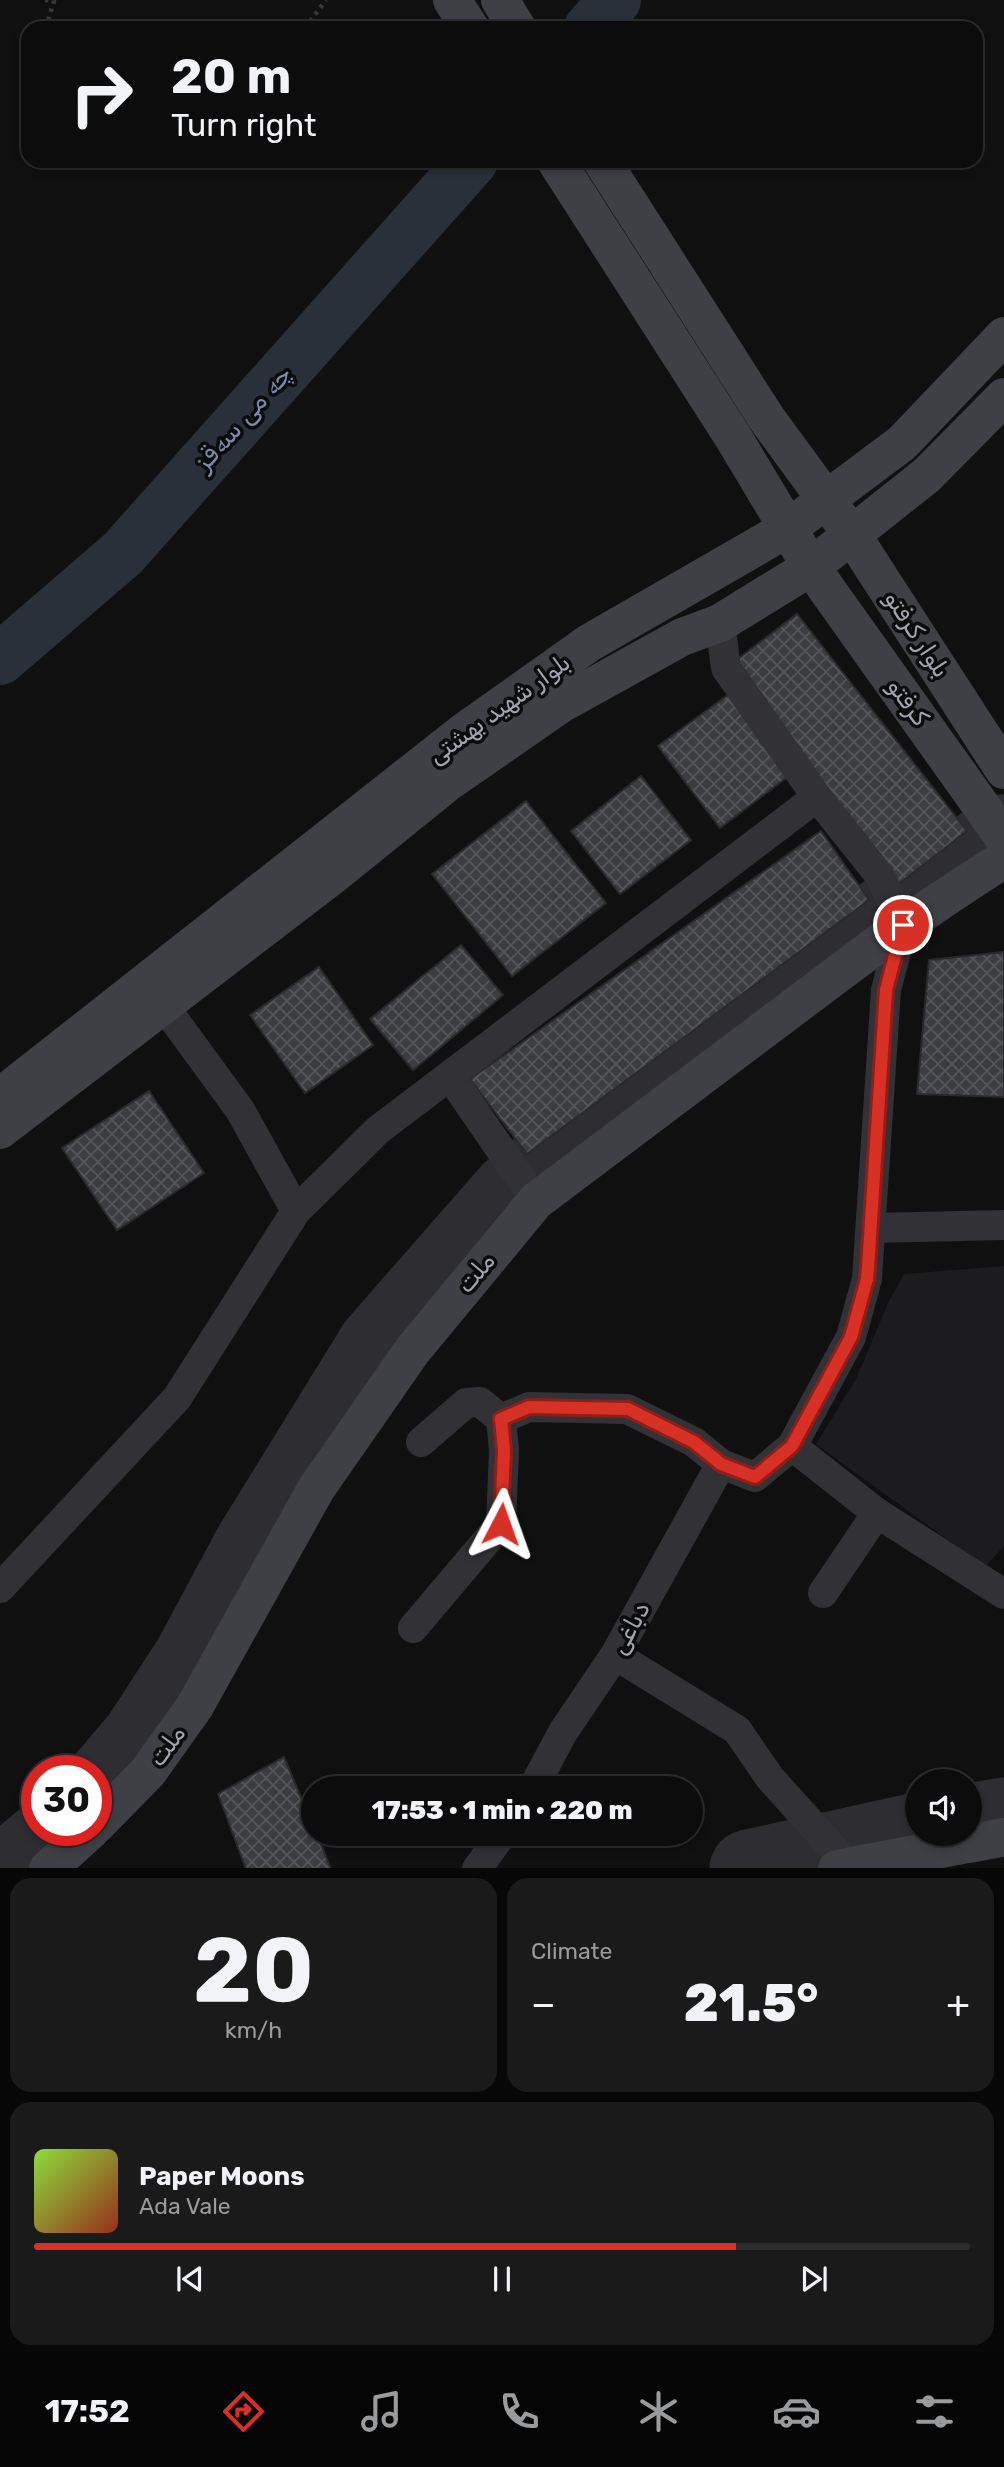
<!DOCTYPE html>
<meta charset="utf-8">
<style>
:root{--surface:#0c0c0d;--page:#1a1a1b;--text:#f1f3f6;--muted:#9a9b9d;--line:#2c2c2e;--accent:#d93025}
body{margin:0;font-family:Rubik,"Noto Naskh Arabic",sans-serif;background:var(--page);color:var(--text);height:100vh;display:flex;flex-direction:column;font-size:26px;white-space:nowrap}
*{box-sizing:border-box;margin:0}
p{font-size:23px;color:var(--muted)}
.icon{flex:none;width:38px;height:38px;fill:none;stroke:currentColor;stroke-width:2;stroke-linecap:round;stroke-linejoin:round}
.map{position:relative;height:1868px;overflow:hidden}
.panel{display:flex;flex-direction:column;gap:10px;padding:10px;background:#070707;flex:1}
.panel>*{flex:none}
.guide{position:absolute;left:21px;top:21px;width:962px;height:147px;border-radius:21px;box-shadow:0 4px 10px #0003,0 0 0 2px var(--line);background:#0c0c0d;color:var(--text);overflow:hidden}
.fabs{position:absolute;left:905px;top:1769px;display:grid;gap:14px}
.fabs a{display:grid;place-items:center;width:77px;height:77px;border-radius:50%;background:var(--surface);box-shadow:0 4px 10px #0003,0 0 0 2px var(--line);font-size:35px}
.speed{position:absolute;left:21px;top:1755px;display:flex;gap:14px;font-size:35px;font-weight:700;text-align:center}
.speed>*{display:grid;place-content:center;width:91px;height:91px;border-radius:50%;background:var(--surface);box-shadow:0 4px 10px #0003,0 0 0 2px var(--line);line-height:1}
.speed .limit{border:10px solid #d22;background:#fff;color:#111}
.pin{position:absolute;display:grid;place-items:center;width:60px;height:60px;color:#fff;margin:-30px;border:4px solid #fff;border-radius:50%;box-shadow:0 2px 7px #0007}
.me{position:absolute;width:77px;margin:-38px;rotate:4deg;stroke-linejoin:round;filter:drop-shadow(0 0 5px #0008)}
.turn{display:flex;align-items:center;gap:24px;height:147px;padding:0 35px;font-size:32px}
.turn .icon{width:91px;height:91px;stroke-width:2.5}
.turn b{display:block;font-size:49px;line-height:60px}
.big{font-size:52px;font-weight:800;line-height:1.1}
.panel .tile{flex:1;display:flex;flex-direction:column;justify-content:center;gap:10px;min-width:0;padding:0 24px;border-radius:21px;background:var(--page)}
.panel .dial{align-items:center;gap:0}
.dial b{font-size:91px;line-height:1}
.song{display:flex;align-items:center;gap:21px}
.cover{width:84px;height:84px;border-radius:10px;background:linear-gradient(135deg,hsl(90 70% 55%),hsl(10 70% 35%))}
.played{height:7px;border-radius:4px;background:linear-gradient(90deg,var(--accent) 75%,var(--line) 75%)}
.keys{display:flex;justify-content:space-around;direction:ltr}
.heat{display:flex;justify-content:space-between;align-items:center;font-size:38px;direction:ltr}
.panel .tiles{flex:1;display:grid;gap:10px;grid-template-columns:1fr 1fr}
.tile:last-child{grid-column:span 2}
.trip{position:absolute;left:301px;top:1776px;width:402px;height:70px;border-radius:35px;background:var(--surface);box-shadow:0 4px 10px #0003,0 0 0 2px var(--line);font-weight:800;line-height:70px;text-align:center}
.menu{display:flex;height:112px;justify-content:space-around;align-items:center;background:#050505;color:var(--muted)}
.menu .icon{width:49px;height:49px}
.menu .on{color:var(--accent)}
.menu b{font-size:32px;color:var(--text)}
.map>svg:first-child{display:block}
</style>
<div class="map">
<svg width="1004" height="1869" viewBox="0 0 1004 1869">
<defs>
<pattern id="building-cross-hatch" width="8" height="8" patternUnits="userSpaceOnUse" patternTransform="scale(1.75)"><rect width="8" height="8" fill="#3c3d41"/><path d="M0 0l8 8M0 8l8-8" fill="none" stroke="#55565a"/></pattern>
</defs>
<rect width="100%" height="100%" fill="#101011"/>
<path fill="#1c1c1e" d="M 1004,1266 L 1004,1546 L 985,1567 L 816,1444 L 856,1379 L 889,1301 L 904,1274 Z"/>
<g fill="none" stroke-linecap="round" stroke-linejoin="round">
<g stroke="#2a3039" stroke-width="52">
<path d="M 590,28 L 615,0"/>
<path d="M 0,659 L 123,553 L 472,161"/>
</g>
<g stroke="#2e2e32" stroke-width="79">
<path d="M 96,1791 L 141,1738 L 193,1658 L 253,1546 L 377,1345 L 511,1192 L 666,1068 L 1001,834"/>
<path d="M 970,1823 L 1004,1817"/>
<path d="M 9,1869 L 57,1830"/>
<path d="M 749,1869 L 917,1832"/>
</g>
</g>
<g fill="url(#building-cross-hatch)" stroke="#2a2a2d" stroke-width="2">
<path d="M 797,614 L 967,831 L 896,886 L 726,668 Z"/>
<path d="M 728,695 L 789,776 L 720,828 L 658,746 Z"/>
<path d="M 641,776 L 691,840 L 620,894 L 571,831 Z"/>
<path d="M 526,801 L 606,903 L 512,976 L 432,874 Z"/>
<path d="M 821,831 L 869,900 L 527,1154 L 470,1079 Z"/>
<path d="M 461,945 L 503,995 L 413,1070 L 370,1019 Z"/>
<path d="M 1004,952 L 1004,1097 L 917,1094 L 929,960 Z"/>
<path d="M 319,967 L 373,1045 L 305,1093 L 250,1015 Z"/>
<path d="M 149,1091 L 204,1173 L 117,1230 L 62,1148 Z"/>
<path d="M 284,1757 L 313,1826 L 313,1834 L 317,1834 L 331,1869 L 246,1869 L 218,1794 Z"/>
</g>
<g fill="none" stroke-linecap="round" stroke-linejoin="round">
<g stroke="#37383d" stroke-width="4.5" stroke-dasharray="3.5 5" stroke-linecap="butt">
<path d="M 45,0 L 54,1 L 46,28"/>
<path d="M 305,28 L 326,0"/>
</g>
<g stroke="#313136" stroke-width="30">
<path d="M 164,1006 L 240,1110 L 296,1211"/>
<path d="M 450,1076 L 536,1201"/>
<path d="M 872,1228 L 1004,1225"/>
<path d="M 421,1442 L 466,1403 L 480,1402 L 501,1419"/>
<path d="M 792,1446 L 877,1513 L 1004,1594"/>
<path d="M 0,1588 L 177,1398 L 296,1211 L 378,1130 L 817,797"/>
<path d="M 823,1593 L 877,1513"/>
<path d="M 413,1628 L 501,1524 L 504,1450 L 501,1419 L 529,1407 L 627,1409 L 694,1442 L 721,1464 L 755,1477 L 792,1446 L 851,1337 L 867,1279 L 886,990 L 903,925 L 880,876 L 817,797 L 726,668 L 720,623"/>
<path d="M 615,1655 L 737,1730 L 770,1778 L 852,1869"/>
<path d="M 533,1788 L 563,1732 L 615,1655 L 721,1464"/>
<path d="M 477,1869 L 502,1834"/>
</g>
<g stroke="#3f4046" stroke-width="38">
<path d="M 452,0 L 470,28"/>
<path d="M 500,0 L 517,28"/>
<path d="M 556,161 L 733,437 L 811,567 L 1004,838"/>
<path d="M 602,161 L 767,419 L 852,535 L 1004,770"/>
<path d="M 0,1097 L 465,731 L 589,643 L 787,529 L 902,443 L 1004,336"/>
<path d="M 0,1130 L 332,876 L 447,783 L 561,704 L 682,637 L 720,623 L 811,567 L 927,475 L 1004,397"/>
<path d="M 96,1825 L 148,1772 L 195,1706 L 316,1489 L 412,1351 L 536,1201 L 903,925 L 1004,859"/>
<path d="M 48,1869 L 91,1830"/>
<path d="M 837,1869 L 1004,1837"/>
</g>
</g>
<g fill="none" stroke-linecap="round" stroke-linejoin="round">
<g stroke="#8d1f18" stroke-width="18">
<path id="route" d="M 501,1524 L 504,1450 L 501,1419 L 529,1407 L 628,1409 L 694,1442 L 721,1464 L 755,1477 L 792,1446 L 851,1337 L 867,1279 L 869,1253 L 886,990 L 903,925"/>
</g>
<use href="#route" stroke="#d93025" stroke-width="12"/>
</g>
<g text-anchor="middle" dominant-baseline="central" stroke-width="7" stroke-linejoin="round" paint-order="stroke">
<g font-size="24" fill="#a1a4b1" stroke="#0b0b0c">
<text transform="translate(917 634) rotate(57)">بلوار کرفتو</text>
<text transform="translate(908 702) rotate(54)">کرفتو</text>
<text transform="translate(499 709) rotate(-36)">بلوار شهید بهشتی</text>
<text transform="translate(476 1273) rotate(-50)">ملت</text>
<text transform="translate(630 1628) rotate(-61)">دباغی</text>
<text transform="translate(167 1746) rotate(-54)">ملت</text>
</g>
<g font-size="26" font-style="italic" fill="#798bac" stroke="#0b0b0c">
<text transform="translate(243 418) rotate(-48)">چە می سەقز</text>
</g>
</g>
</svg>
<div class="fabs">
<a><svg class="icon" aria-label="sound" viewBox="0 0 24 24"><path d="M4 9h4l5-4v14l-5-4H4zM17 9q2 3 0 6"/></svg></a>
</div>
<div class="speed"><div class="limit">30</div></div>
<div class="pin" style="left:903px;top:925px;background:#d93025"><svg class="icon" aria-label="arrive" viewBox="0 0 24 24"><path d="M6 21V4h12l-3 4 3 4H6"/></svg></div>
<svg class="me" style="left:501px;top:1524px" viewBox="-20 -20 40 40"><path d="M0-17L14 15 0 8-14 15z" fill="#d93025" stroke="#fff" stroke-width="4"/></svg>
<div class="trip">17:53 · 1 min · 220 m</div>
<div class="guide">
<div class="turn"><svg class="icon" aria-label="right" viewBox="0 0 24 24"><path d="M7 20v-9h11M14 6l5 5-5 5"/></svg><div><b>20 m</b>Turn right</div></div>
</div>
</div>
<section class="panel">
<div class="tiles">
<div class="tile dial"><b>20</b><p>km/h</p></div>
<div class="tile"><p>Climate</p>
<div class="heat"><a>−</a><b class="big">21.5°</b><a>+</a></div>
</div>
<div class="tile">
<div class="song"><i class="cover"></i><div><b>Paper Moons</b><p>Ada Vale</p></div></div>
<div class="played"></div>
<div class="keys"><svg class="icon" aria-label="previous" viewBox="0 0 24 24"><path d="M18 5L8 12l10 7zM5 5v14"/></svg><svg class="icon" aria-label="pause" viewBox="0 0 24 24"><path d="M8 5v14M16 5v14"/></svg><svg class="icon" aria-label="next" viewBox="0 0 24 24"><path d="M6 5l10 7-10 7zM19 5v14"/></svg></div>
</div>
</div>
</section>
<nav class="menu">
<b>17:52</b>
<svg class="icon on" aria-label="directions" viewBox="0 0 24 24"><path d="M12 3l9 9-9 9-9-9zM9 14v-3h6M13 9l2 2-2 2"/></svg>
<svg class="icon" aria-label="music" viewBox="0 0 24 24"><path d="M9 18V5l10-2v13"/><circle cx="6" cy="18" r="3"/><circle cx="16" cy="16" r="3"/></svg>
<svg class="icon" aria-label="phone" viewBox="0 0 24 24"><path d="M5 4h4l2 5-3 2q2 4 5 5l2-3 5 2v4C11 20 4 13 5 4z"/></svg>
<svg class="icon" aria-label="climate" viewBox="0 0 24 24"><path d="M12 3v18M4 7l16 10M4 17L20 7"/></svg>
<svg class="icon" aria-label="car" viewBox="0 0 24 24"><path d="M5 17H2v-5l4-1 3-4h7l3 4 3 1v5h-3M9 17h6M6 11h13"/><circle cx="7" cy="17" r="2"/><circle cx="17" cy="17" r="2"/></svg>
<svg class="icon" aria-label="filters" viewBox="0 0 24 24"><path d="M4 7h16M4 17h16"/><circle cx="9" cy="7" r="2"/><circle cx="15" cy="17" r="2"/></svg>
</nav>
